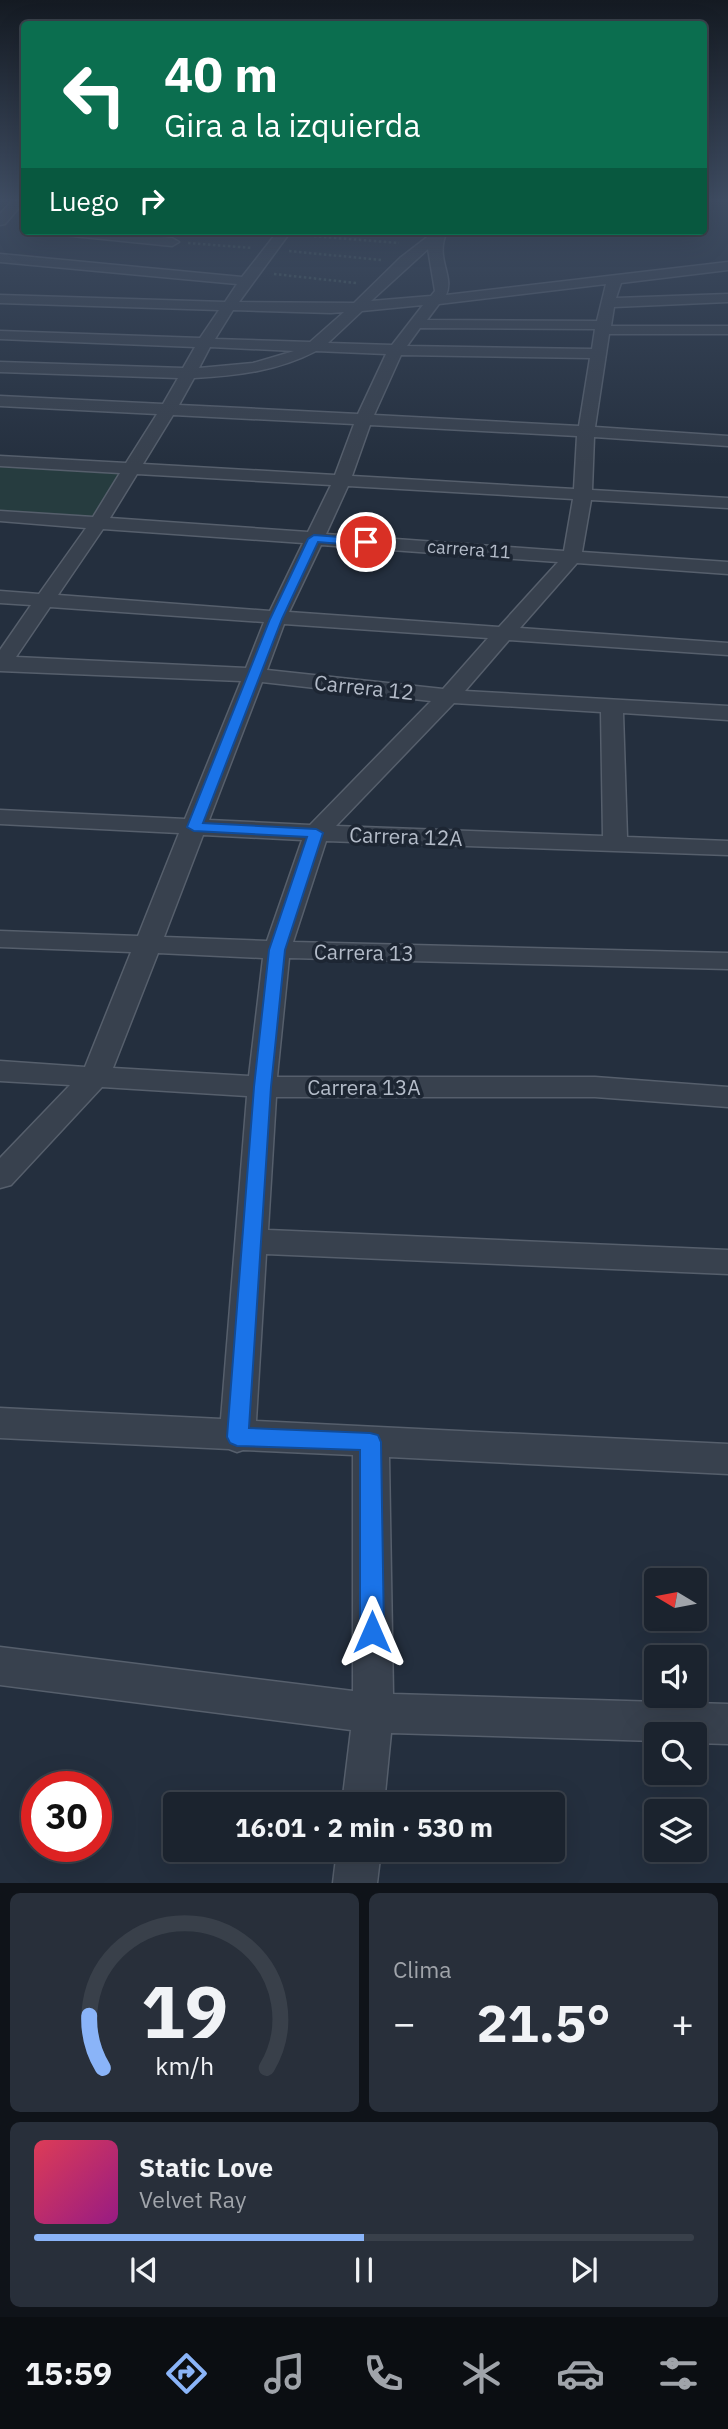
<!DOCTYPE html>
<html lang="es">
<meta charset="utf-8">
<style>
:root{--surface:#1b232e;--page:#282f3a;--text:#f1f3f6;--muted:#a0a4aa;--line:#39404a;--accent:#8ab4f8}
body{margin:0;font-family:"IBM Plex Sans",sans-serif;background:var(--page);color:var(--text);height:100vh;display:flex;flex-direction:column;font-size:26px;white-space:nowrap}
*{box-sizing:border-box;margin:0}
p{font-size:23px;color:var(--muted)}
.icon{flex:none;width:38px;height:38px;fill:none;stroke:currentColor;stroke-width:2;stroke-linecap:round;stroke-linejoin:round}
.map{position:relative;height:1883px;overflow:hidden}
.side{display:flex;flex-direction:column;gap:10px;padding:10px;background:#0f1319;flex:1}
.side>*{flex:none}
.banner{position:absolute;left:21px;top:21px;width:686px;height:214px;border-radius:7px;box-shadow:0 7px 28px #0002,0 0 0 2px var(--line);background:#0b6e4f;color:#fff;overflow:hidden}
.needle{width:46px;rotate:280deg}
.buttons{position:absolute;left:644px;top:1568px;display:grid;gap:14px}
.buttons a{display:grid;place-items:center;width:63px;height:63px;border-radius:7px;background:var(--surface);box-shadow:0 7px 28px #0002,0 0 0 2px var(--line);font-size:35px}
.speed{position:absolute;left:21px;top:1771px;display:flex;gap:14px;font-size:35px;font-weight:700;text-align:center}
.speed>*{display:grid;place-content:center;width:91px;height:91px;border-radius:50%;background:var(--surface);box-shadow:0 7px 28px #0002,0 0 0 2px var(--line);line-height:1}
.speed .limit{border:10px solid #d22;background:#fff;color:#111}
.pin{position:absolute;display:grid;place-items:center;width:60px;height:60px;color:#fff;margin:-30px;border:4px solid #fff;border-radius:50%;box-shadow:0 2px 7px #0007}
.me{position:absolute;width:77px;margin:-38px;rotate:0deg;stroke-linejoin:round;filter:drop-shadow(0 0 5px #0008)}
.turn{display:flex;align-items:center;gap:24px;height:147px;padding:0 28px;font-size:32px}
.turn .icon{width:91px;height:91px;stroke-width:2.5}
.turn b{display:block;font-size:49px;line-height:60px}
.then{display:flex;align-items:center;height:66px;padding:0 28px;background:#0003;gap:14px;font-size:26px}
.big{font-size:52px;font-weight:700;line-height:1.1}
.side .tile{flex:1;display:flex;flex-direction:column;justify-content:center;gap:10px;min-width:0;padding:0 24px;border-radius:10px;background:var(--page)}
.side .dial{align-items:center;gap:0}
.dial svg{height:182px;overflow:visible;fill:none;stroke:var(--line);stroke-width:7;stroke-linecap:round;text-anchor:middle}
.dial text{fill:var(--text);stroke:none}
.song{display:flex;align-items:center;gap:21px}
.cover{width:84px;height:84px;border-radius:10px;background:linear-gradient(135deg,hsl(350 70% 55%),hsl(310 70% 35%))}
.played{height:7px;border-radius:4px;background:linear-gradient(90deg,var(--accent) 50%,var(--line) 50%)}
.keys{display:flex;justify-content:space-around;direction:ltr}
.heat{display:flex;justify-content:space-between;align-items:center;font-size:38px;direction:ltr}
.side .tiles{flex:1;display:grid;gap:10px;grid-template-columns:1fr 1fr}
.tile:last-child{grid-column:span 2}
.trip{position:absolute;left:163px;top:1792px;width:402px;height:70px;border-radius:7px;background:var(--surface);box-shadow:0 7px 28px #0002,0 0 0 2px var(--line);font-weight:700;line-height:70px;text-align:center}
.tab-bar{display:flex;height:112px;justify-content:space-around;align-items:center;background:#0b0e12;color:var(--muted)}
.tab-bar .icon{width:49px;height:49px}
.tab-bar .current{color:var(--accent)}
.tab-bar b{font-size:32px;color:var(--text)}
.map>svg:first-child{display:block}
</style>
<div class="map">
<svg width="728" height="1883" viewBox="0 0 728 1883">
<rect width="100%" height="100%" fill="#242f3e"/>
<path fill="#263c3f" d="M 0,463 L 126,469 L 94,521 L 0,514 Z"/>
<g fill="none" stroke-linecap="round" stroke-linejoin="round">
<g stroke="#565f6c" stroke-width="3">
<g id="minor">
<path d="M 12,201 L 24,202 L 5,224 L 0,225 L 0,214 Z"/>
<path d="M 57,231 L 102,231 L 172,238 L 179,242 L 172,246 L 63,235 Z"/>
<path d="M 278,231 L 291,231 L 239,302 L 354,303 L 400,258 L 435,231 L 447,231 C 434,259 455,275 446,295 L 728,262 L 728,270 L 621,283 L 616,298 L 728,294 L 728,302 L 614,307 L 611,326 L 728,326 L 728,334 L 609,334 L 595,427 L 728,436 L 728,446 L 594,437 L 592,490 L 728,498 L 728,508 L 591,500 L 582,552 L 728,562 L 728,574 L 577,563 L 520,628 L 728,643 L 728,655 L 509,640 L 465,691 L 728,706 L 728,720 L 623,713 L 627,837 L 728,841 L 728,855 L 326,841 L 293,942 L 728,953 L 728,969 L 289,958 L 277,1077 L 595,1077 L 728,1087 L 728,1107 L 595,1097 L 276,1097 L 268,1230 L 728,1250 L 728,1274 L 266,1254 L 256,1421 L 728,1444 L 728,1474 L 389,1457 L 393,1694 L 728,1704 L 728,1744 L 695,1743 L 695,1734 L 656,1734 L 656,1741 L 391,1733 L 384,1804 L 342,1804 L 351,1730 L 0,1685 L 0,1647 L 353,1691 L 353,1455 L 243,1450 L 237,1452 L 229,1449 L 0,1438 L 0,1408 L 221,1419 L 247,1096 L 102,1087 L 11,1185 L 0,1188 L 0,1158 L 70,1085 L 0,1081 L 0,1061 L 85,1067 L 131,952 L 0,947 L 0,931 L 138,936 L 179,833 L 0,824 L 0,810 L 185,819 L 241,681 L 0,671 L 0,650 L 31,605 L 0,603 L 0,591 L 39,594 L 86,528 L 0,521 L 0,511 L 93,517 L 120,473 L 0,466 L 0,456 L 126,463 L 157,414 L 0,406 L 0,396 L 163,404 L 178,378 L 0,372 L 0,362 L 183,368 L 195,347 L 0,339 L 0,331 L 200,338 L 219,310 L 0,303 L 0,295 L 225,302 L 237,284 L 0,262 L 0,254 L 242,277 ZM 428,249 L 435,291 L 431,296 L 371,301 ZM 606,284 L 597,321 L 427,320 L 439,304 ZM 423,305 L 392,345 L 328,343 L 362,311 ZM 233,310 L 331,313 L 344,312 L 310,342 L 215,339 ZM 420,328 L 595,329 L 592,349 L 407,346 ZM 210,347 L 294,351 L 253,363 L 199,368 ZM 316,351 L 386,354 L 358,414 L 179,405 L 194,378 C 236,376 278,371 316,351 ZM 401,355 L 590,358 L 579,426 L 374,415 ZM 173,415 L 354,424 L 335,475 L 143,464 ZM 370,425 L 577,436 L 574,489 L 352,476 ZM 137,474 L 331,485 L 308,532 L 110,518 ZM 348,486 L 573,499 L 564,551 L 326,534 ZM 103,529 L 303,543 L 270,611 L 58,595 ZM 321,545 L 558,562 L 499,627 L 289,612 ZM 50,607 L 264,622 L 246,668 L 16,657 ZM 284,624 L 488,638 L 443,689 L 267,670 ZM 262,682 L 431,701 L 310,825 L 209,820 ZM 454,703 L 601,712 L 603,836 L 336,826 ZM 203,835 L 302,840 L 267,941 L 164,937 ZM 158,953 L 263,958 L 249,1076 L 113,1068 Z"/>
<path d="M 337,1850 L 381,1850 L 377,1883 L 333,1883 Z"/>
</g>
</g>
<g stroke="#44595c" stroke-width="2.5" stroke-dasharray="2.5 2.5" stroke-linecap="butt">
<path d="M 243,231 L 262,233"/>
<path d="M 299,235 L 399,243"/>
<path d="M 188,243 L 252,248"/>
<path d="M 289,251 L 381,260"/>
<path d="M 274,274 L 356,283"/>
</g>
<use href="#minor" fill="#38414e" fill-rule="evenodd"/>
</g>
<linearGradient id="sky" x2="0" y2="1"><stop stop-color="#141a22"/><stop offset="0.43" stop-color="#3f4d63"/><stop offset="1" stop-color="#3f4d63" stop-opacity="0"/></linearGradient>
<rect width="728" height="465" fill="url(#sky)"/>
<path fill="#1a73e8" stroke="#114b97" stroke-width="2" d="M 314,535 L 366,539 L 371,542 L 366,546 L 318,542 L 282,619 L 203,823 L 316,829 L 323,833 L 285,950 L 271,1087 L 249,1428 L 370,1433 L 378,1435 L 381,1442 L 384,1632 L 380,1640 L 372,1643 L 363,1640 L 360,1632 L 360,1450 L 237,1446 L 230,1443 L 227,1437 L 254,1087 L 269,950 L 307,837 L 194,831 L 187,827 L 270,619 L 308,539 Z"/>
<g text-anchor="middle" dominant-baseline="central" stroke-width="7" stroke-linejoin="round" paint-order="stroke">
<g font-size="18" fill="#b4bcc9" stroke="#1d2633">
<text transform="translate(469 549) rotate(4)">carrera 11</text>
</g>
<g font-size="21" fill="#b4bcc9" stroke="#1d2633">
<text transform="translate(364 687) rotate(6)">Carrera 12</text>
<text transform="translate(406 836) rotate(2)">Carrera 12A</text>
<text transform="translate(364 952) rotate(1)">Carrera 13</text>
<text x="364" y="1087">Carrera 13A</text>
</g>
</g>
</svg>
<div class="buttons">
<a><svg class="needle" viewBox="-14 -14 28 28"><path d="M0-13l5 13h-10z" fill="#e53935"/><path d="M0 13l5-13h-10z" fill="#a0a4aa"/></svg></a>
<a><svg class="icon" aria-label="sound" viewBox="0 0 24 24"><path d="M4 9h4l5-4v14l-5-4H4zM17 9q2 3 0 6"/></svg></a>
<a><svg class="icon" aria-label="search" viewBox="0 0 24 24"><circle cx="10" cy="10" r="6"/><path d="M15 15l6 6"/></svg></a>
<a><svg class="icon" aria-label="layers" viewBox="0 0 24 24"><path d="M12 4l9 5-9 5-9-5zM3 14l9 5 9-5"/></svg></a>
</div>
<div class="speed"><div class="limit">30</div></div>
<div class="pin" style="left:366px;top:542px;background:#d93025"><svg class="icon" aria-label="arrive" viewBox="0 0 24 24"><path d="M6 21V4h12l-3 4 3 4H6"/></svg></div>
<svg class="me" style="left:372px;top:1632px" viewBox="-20 -20 40 40"><path d="M0-17L14 15 0 8-14 15z" fill="#1a73e8" stroke="#fff" stroke-width="4"/></svg>
<div class="trip">16:01 · 2 min · 530 m</div>
<div class="banner">
<div class="turn"><svg class="icon" aria-label="left" viewBox="0 0 24 24"><path d="M17 20v-9H6M10 6l-5 5 5 5"/></svg><div><b>40 m</b>Gira a la izquierda</div></div>
<div class="then">Luego<svg class="icon" aria-label="right" viewBox="0 0 24 24"><path d="M7 20v-9h11M14 6l5 5-5 5"/></svg></div>
</div>
</div>
<section class="side">
<div class="tiles">
<div class="tile dial"><svg viewBox="0 0 100 80">
<path d="M14 69A42 42 0 1 1 86 69"/>
<path d="M14 69A42 42 0 0 1 8 46" stroke="#8ab4f8"/>
<text x="50" y="56" font-size="32" font-weight="700">19</text>
<text x="50" y="72" font-size="11">km/h</text>
</svg></div>
<div class="tile"><p>Clima</p>
<div class="heat"><a>−</a><b class="big">21.5°</b><a>+</a></div>
</div>
<div class="tile">
<div class="song"><i class="cover"></i><div><b>Static Love</b><p>Velvet Ray</p></div></div>
<div class="played"></div>
<div class="keys"><svg class="icon" aria-label="previous" viewBox="0 0 24 24"><path d="M18 5L8 12l10 7zM5 5v14"/></svg><svg class="icon" aria-label="pause" viewBox="0 0 24 24"><path d="M8 5v14M16 5v14"/></svg><svg class="icon" aria-label="next" viewBox="0 0 24 24"><path d="M6 5l10 7-10 7zM19 5v14"/></svg></div>
</div>
</div>
</section>
<nav class="tab-bar">
<b>15:59</b>
<svg class="icon current" aria-label="directions" viewBox="0 0 24 24"><path d="M12 3l9 9-9 9-9-9zM9 14v-3h6M13 9l2 2-2 2"/></svg>
<svg class="icon" aria-label="music" viewBox="0 0 24 24"><path d="M9 18V5l10-2v13"/><circle cx="6" cy="18" r="3"/><circle cx="16" cy="16" r="3"/></svg>
<svg class="icon" aria-label="phone" viewBox="0 0 24 24"><path d="M5 4h4l2 5-3 2q2 4 5 5l2-3 5 2v4C11 20 4 13 5 4z"/></svg>
<svg class="icon" aria-label="climate" viewBox="0 0 24 24"><path d="M12 3v18M4 7l16 10M4 17L20 7"/></svg>
<svg class="icon" aria-label="car" viewBox="0 0 24 24"><path d="M5 17H2v-5l4-1 3-4h7l3 4 3 1v5h-3M9 17h6M6 11h13"/><circle cx="7" cy="17" r="2"/><circle cx="17" cy="17" r="2"/></svg>
<svg class="icon" aria-label="filters" viewBox="0 0 24 24"><path d="M4 7h16M4 17h16"/><circle cx="9" cy="7" r="2"/><circle cx="15" cy="17" r="2"/></svg>
</nav>
